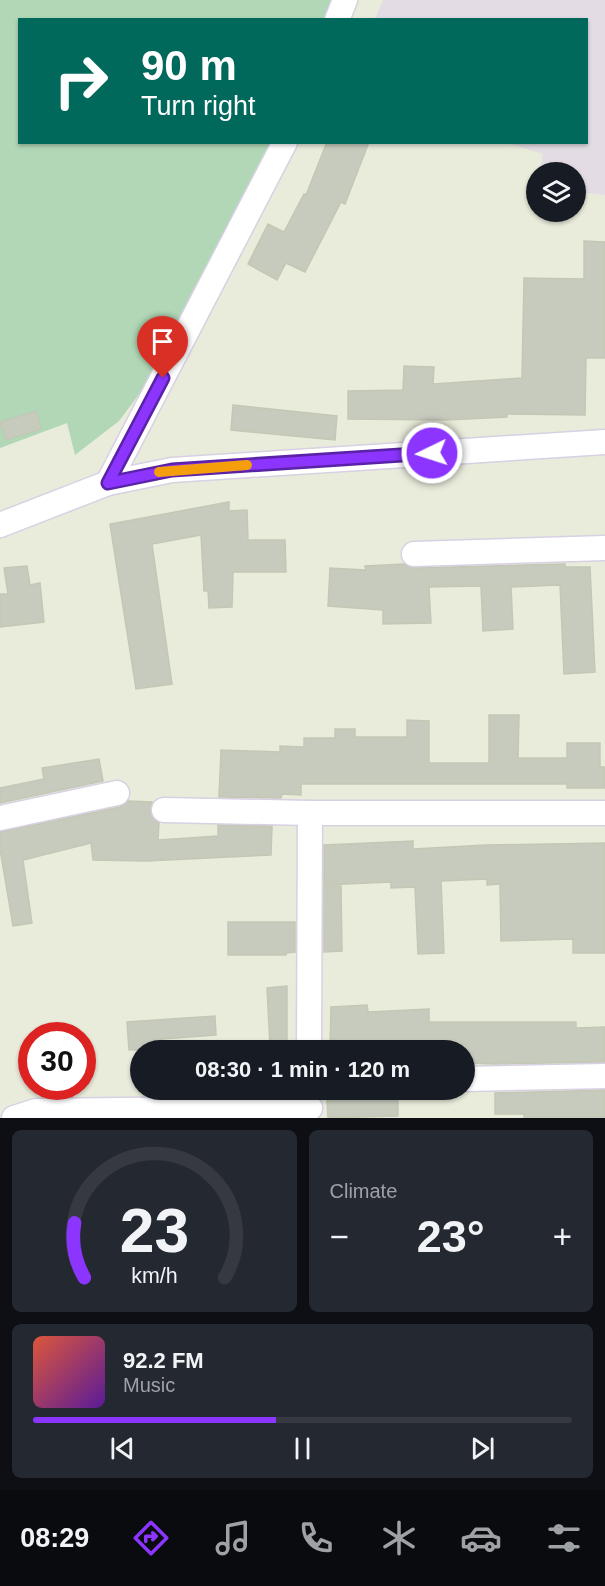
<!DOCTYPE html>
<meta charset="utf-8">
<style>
:root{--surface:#171b24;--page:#242831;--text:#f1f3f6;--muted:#9ea1a6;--line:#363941;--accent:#8b35ff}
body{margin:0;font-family:Arial,sans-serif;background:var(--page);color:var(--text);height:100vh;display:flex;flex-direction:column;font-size:22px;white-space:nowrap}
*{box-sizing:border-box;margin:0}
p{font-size:20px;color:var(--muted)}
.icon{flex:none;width:33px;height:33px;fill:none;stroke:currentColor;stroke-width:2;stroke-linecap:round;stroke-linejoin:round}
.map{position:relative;height:1118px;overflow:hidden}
.drawer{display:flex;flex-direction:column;gap:12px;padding:12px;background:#0d0f14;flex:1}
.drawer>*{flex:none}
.top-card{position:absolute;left:18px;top:18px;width:570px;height:126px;border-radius:0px;box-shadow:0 2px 4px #0004;background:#00695c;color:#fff;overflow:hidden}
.tools{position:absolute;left:526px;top:162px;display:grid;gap:12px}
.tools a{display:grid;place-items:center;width:60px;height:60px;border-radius:50%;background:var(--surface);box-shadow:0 2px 4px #0004;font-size:30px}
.speed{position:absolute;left:18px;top:1022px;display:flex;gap:12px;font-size:30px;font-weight:700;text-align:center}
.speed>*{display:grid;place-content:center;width:78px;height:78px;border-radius:50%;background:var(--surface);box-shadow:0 2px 4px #0004;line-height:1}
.speed .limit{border:9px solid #d22;background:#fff;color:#111}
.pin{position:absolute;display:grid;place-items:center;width:51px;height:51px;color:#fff;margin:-62px -26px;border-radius:50% 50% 50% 0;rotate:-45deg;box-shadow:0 0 6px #0007}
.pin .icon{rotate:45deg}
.me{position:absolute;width:66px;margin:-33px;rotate:266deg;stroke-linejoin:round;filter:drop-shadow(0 0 4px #0008)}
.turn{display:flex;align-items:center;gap:21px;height:126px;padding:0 24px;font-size:27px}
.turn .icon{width:78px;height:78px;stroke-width:2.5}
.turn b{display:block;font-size:42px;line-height:51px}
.big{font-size:45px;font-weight:700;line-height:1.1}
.drawer .tile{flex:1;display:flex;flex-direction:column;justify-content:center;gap:9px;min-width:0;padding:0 21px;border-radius:9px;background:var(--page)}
.drawer .dial{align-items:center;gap:0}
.dial svg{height:156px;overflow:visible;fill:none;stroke:var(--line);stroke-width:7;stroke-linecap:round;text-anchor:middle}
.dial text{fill:var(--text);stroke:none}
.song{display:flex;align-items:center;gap:18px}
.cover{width:72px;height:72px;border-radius:9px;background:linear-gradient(135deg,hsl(10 70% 55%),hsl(270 70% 35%))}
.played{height:6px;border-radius:3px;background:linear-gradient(90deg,var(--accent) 45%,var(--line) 45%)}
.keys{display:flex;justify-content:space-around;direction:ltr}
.heat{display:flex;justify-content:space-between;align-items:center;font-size:33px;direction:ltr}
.drawer .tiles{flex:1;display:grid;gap:12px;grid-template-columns:1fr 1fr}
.tile:last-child{grid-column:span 2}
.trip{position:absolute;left:130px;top:1040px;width:345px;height:60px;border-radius:30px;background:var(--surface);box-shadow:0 2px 4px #0004;font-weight:700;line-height:60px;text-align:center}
.tabs{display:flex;height:96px;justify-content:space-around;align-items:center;background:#090b0e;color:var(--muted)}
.tabs .icon{width:42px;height:42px}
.tabs .on{color:var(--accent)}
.tabs b{font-size:27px;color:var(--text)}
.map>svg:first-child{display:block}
</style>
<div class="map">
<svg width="605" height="1118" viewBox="0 0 605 1118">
<rect width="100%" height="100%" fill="#e9ecdb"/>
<path fill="#e3dce4" d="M 383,0 L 605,0 L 605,195 L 576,192 L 576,172 L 540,172 L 543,154 L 507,143 L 586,142 L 586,20 L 375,19 Z"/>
<path fill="#b1d7b6" d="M 0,0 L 335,0 L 328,19 L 20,20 L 20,142 L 272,143 L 155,373 L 119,421 L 75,455 L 67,423 L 0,448 Z"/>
<g fill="#c7cbbd" stroke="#c3c8b4" stroke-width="1.5">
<path d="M 327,142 L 369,142 L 345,204 L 341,202 L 305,272 L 286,263 L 277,280 L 248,264 L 268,224 L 284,232 L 304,194 L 306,195 Z"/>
<path d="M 584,241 L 605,242 L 605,358 L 586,358 L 585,415 L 507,414 L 507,417 L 446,420 L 348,419 L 348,391 L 403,390 L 404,366 L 434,367 L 433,384 L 522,378 L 524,278 L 584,279 Z"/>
<path d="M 233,405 L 337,416 L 335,440 L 231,430 Z"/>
<path d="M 36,411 L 41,429 L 6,440 L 0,422 Z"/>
<path d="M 229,502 L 229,511 L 247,510 L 248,540 L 285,540 L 286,572 L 233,572 L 232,607 L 209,608 L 208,591 L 204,591 L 201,535 L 152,544 L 172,684 L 136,689 L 110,524 Z"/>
<path d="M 405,564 L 414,568 L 565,564 L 565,567 L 590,567 L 595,672 L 564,674 L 560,585 L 511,587 L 513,629 L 483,631 L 481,586 L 429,587 L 431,623 L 383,624 L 383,610 L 328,606 L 330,568 L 366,570 L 365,566 Z"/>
<path d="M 27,566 L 30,585 L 40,583 L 44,622 L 0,627 L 0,594 L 8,594 L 4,568 Z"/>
<path d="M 489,715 L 519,715 L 518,758 L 567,758 L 567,743 L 600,743 L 600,767 L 605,767 L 605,788 L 567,788 L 567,784 L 301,784 L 301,795 L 282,794 L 281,798 L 219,797 L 221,750 L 280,752 L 280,746 L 304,747 L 304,738 L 335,738 L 335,729 L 355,729 L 355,737 L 407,737 L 407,720 L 429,721 L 429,763 L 489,763 Z"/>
<path d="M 99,759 L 103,781 L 0,803 L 0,788 L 44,779 L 42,768 Z"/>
<path d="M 128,801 L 152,802 L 150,810 L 152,817 L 159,823 L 158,840 L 218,836 L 218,825 L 272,826 L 271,855 L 146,861 L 93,860 L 91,843 L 23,860 L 32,923 L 13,926 L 0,849 L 0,832 L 120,807 Z"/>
<path d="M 413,841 L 413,849 L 486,845 L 605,843 L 605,953 L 573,953 L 573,939 L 501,941 L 500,884 L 487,885 L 487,879 L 441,881 L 444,953 L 418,954 L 415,887 L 391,888 L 391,882 L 324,885 L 324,845 Z"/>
<path d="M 324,886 L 341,886 L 342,951 L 324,952 Z"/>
<path d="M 228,922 L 295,922 L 295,952 L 286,953 L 286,955 L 228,955 Z"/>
<path d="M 287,986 L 287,1046 L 270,1046 L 267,988 Z"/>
<path d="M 367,1005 L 368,1012 L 429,1009 L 429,1022 L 576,1022 L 576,1028 L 605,1027 L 605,1062 L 495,1064 L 465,1063 L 465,1050 L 330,1050 L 331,1007 Z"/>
<path d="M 215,1016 L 216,1035 L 161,1039 L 162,1050 L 129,1050 L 127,1022 Z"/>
<path d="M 605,1090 L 605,1118 L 524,1118 L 524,1114 L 495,1114 L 495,1093 Z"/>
<path d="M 398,1097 L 398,1116 L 328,1118 L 327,1099 Z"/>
</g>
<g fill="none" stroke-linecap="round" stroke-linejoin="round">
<g stroke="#d8d0e3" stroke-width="27">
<g id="minor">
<path d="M 337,20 L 345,0"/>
<path d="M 108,483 L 285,142"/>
<path d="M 0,525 L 108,483 L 172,470 L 605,442"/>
<path d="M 414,554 L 605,548"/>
<path d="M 164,810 L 310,813"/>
<path d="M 0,818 L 117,793"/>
<path d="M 309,1050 L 310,813 L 605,813"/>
<path d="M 465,1079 L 605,1076"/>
<path d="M 14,1118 L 36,1111 L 310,1108"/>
</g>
</g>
<use href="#minor" stroke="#fff" stroke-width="24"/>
</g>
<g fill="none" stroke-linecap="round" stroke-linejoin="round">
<g stroke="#5a22a6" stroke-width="15">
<path id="route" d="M 163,378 L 108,483 L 172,470 L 432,453"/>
</g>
<use href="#route" stroke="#8b35ff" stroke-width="10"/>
<path stroke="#f59e0b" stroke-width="10" d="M 159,472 L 247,465"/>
</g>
</svg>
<div class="tools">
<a><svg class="icon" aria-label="layers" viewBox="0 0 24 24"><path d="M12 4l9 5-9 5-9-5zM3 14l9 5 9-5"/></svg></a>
</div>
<div class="speed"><div class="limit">30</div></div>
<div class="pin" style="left:163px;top:378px;background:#d93025"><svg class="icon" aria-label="arrive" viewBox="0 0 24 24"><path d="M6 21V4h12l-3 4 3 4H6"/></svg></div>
<svg class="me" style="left:432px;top:453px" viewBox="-20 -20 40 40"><circle r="17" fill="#8b35ff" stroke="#fff" stroke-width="3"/><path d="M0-11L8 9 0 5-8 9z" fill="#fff"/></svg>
<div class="trip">08:30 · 1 min · 120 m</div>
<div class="top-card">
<div class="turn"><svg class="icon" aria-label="right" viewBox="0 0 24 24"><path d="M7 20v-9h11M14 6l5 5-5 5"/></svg><div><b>90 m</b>Turn right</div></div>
</div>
</div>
<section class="drawer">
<div class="tiles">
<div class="tile dial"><svg viewBox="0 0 100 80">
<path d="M14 69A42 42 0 1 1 86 69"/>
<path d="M14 69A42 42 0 0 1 9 41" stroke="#8b35ff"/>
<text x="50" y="56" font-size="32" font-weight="700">23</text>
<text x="50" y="72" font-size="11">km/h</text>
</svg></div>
<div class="tile"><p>Climate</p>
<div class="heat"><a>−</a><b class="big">23°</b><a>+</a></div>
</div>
<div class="tile">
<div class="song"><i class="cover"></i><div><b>92.2 FM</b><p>Music</p></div></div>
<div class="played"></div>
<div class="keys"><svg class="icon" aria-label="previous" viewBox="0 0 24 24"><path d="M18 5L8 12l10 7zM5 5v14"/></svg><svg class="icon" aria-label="pause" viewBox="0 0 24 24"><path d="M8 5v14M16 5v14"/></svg><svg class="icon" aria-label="next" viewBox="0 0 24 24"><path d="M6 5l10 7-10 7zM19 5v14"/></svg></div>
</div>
</div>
</section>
<nav class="tabs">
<b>08:29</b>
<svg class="icon on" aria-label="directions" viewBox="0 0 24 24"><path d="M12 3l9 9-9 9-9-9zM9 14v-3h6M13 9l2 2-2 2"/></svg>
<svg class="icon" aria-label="music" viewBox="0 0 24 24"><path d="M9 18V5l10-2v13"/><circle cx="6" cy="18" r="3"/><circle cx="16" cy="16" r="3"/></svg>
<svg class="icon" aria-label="phone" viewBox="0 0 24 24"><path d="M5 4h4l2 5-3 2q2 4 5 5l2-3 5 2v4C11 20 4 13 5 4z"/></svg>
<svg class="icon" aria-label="climate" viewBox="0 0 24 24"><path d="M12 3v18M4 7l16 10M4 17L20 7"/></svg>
<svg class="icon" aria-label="car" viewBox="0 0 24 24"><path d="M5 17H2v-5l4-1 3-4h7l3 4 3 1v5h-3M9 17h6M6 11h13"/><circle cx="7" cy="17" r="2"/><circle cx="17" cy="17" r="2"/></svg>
<svg class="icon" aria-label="filters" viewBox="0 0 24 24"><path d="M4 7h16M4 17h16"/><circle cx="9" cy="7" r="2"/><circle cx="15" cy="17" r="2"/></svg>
</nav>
